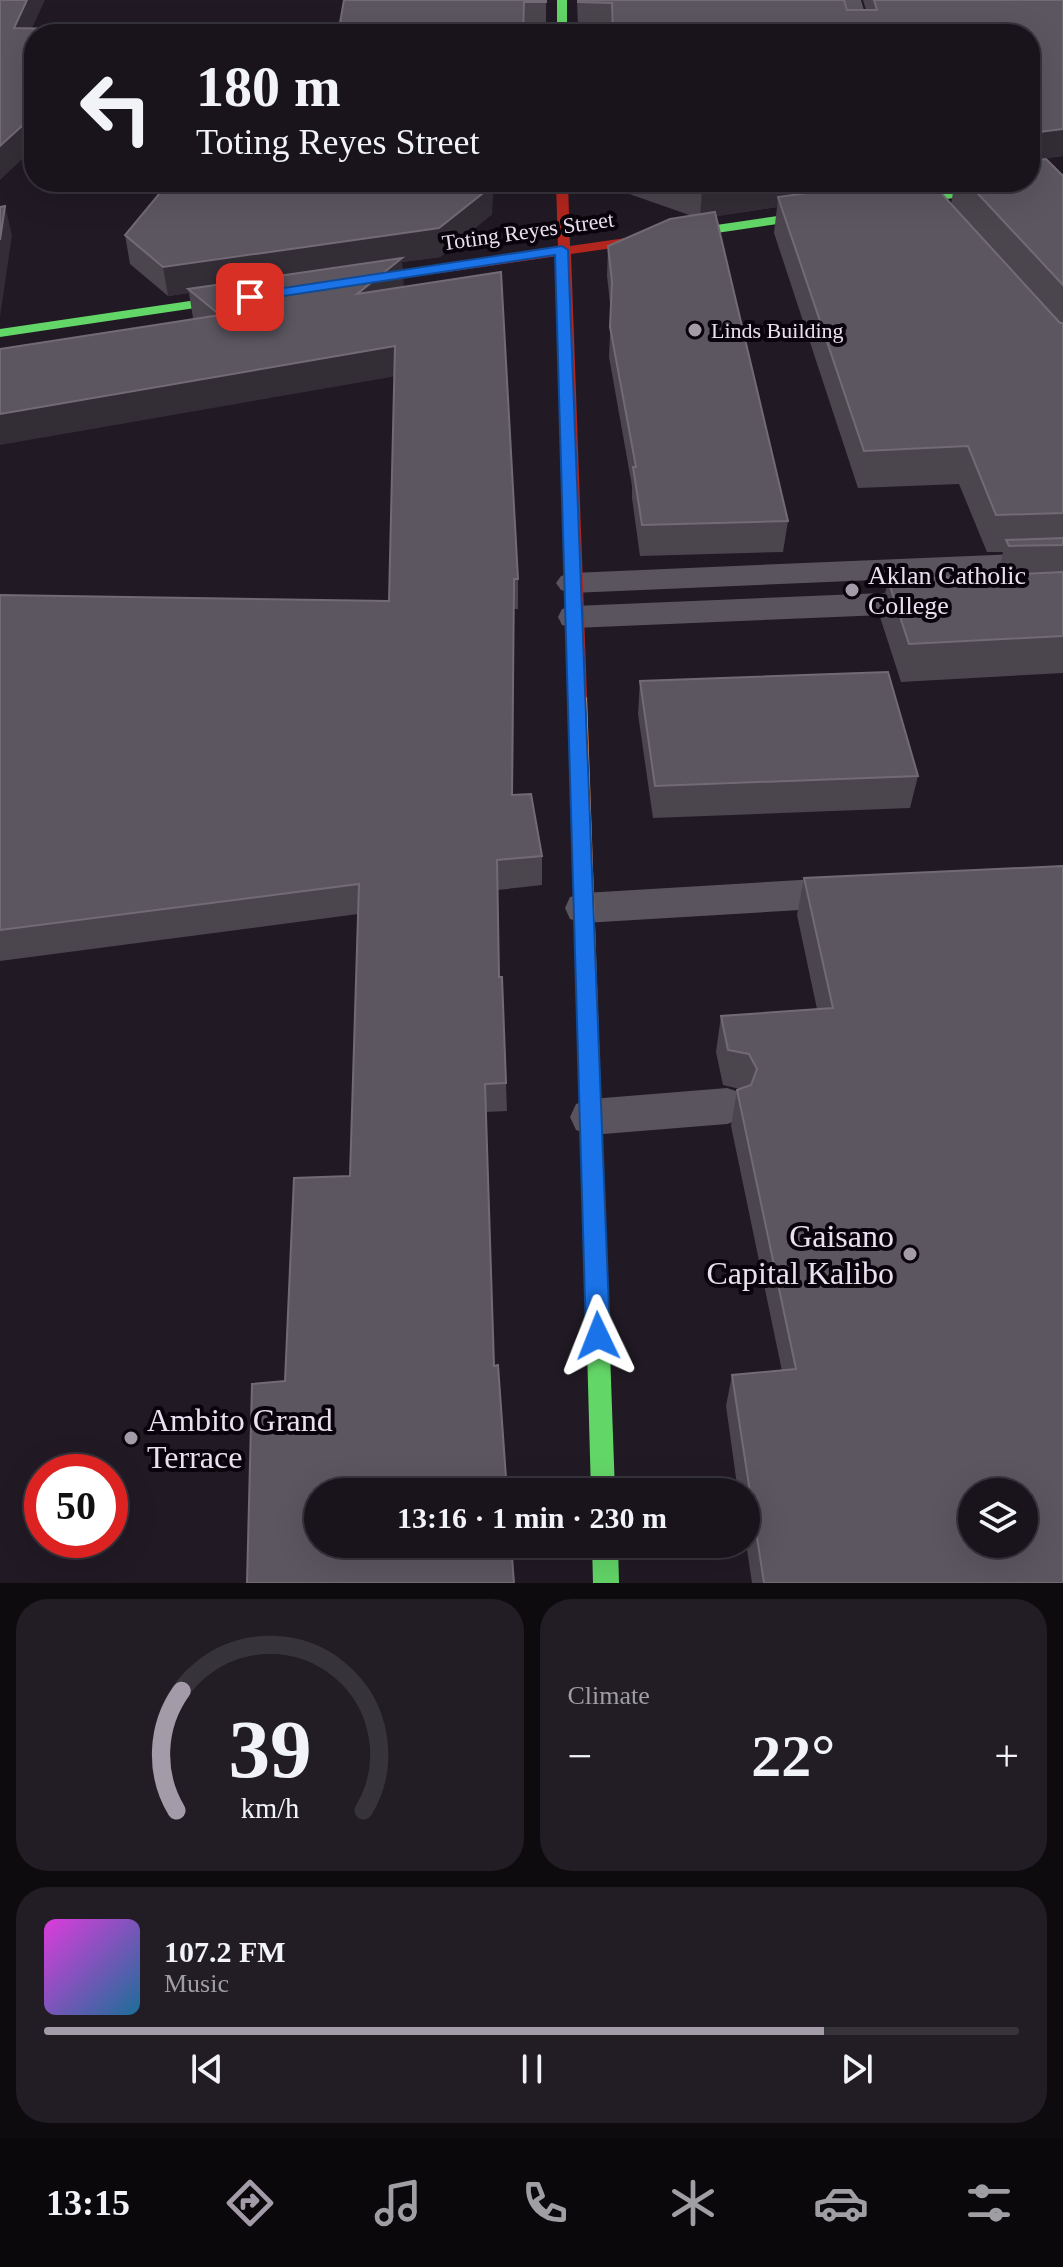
<!DOCTYPE html>
<meta charset="utf-8">
<style>
:root{--surface:#19141c;--page:#221d25;--text:#f1f3f6;--muted:#9f9ea3;--line:#37333b;--accent:#a49ba9}
body{margin:0;font-family:"Times New Roman",serif;background:var(--page);color:var(--text);height:100vh;display:flex;flex-direction:column;font-size:30px;white-space:nowrap}
*{box-sizing:border-box;margin:0}
p{font-size:26px;color:var(--muted)}
.icon{flex:none;width:44px;height:44px;fill:none;stroke:currentColor;stroke-width:2;stroke-linecap:round;stroke-linejoin:round}
.map{position:relative;height:1583px;overflow:hidden}
.details{display:flex;flex-direction:column;gap:16px;padding:16px;background:#0e0b0f;flex:1}
.details>*{flex:none}
.banner{position:absolute;left:24px;top:24px;width:1016px;height:168px;border-radius:32px;box-shadow:0 8px 32px #0002,0 0 0 2px var(--line);background:#19141c;color:var(--text);overflow:hidden}
.tools{position:absolute;left:958px;top:1478px;display:grid;gap:16px}
.tools a{display:grid;place-items:center;width:80px;height:80px;border-radius:50%;background:var(--surface);box-shadow:0 8px 32px #0002,0 0 0 2px var(--line);font-size:40px}
.speed{position:absolute;left:24px;top:1454px;display:flex;gap:16px;font-size:40px;font-weight:700;text-align:center}
.speed>*{display:grid;place-content:center;width:104px;height:104px;border-radius:50%;background:var(--surface);box-shadow:0 8px 32px #0002,0 0 0 2px var(--line);line-height:1}
.speed .limit{border:12px solid #d22;background:#fff;color:#111}
.pin{position:absolute;display:grid;place-items:center;width:68px;height:68px;color:#fff;margin:-34px;border-radius:16px;box-shadow:0 4px 12px #0006}
.me{position:absolute;width:88px;margin:-44px;rotate:358deg;stroke-linejoin:round;filter:drop-shadow(0 0 6px #0008)}
.turn{display:flex;align-items:center;gap:28px;height:168px;padding:0 40px;font-size:36px}
.turn .icon{width:104px;height:104px;stroke-width:2.5}
.turn b{display:block;font-size:56px;line-height:68px}
.big{font-size:60px;font-weight:700;line-height:1.1}
.details .card{flex:1;display:flex;flex-direction:column;justify-content:center;gap:12px;min-width:0;padding:0 28px;border-radius:32px;background:var(--page)}
.details .dial{align-items:center;gap:0}
.dial svg{height:208px;overflow:visible;fill:none;stroke:var(--line);stroke-width:7;stroke-linecap:round;text-anchor:middle}
.dial text{fill:var(--text);stroke:none}
.song{display:flex;align-items:center;gap:24px}
.cover{width:96px;height:96px;border-radius:12px;background:linear-gradient(135deg,hsl(300 70% 55%),hsl(200 70% 35%))}
.played{height:8px;border-radius:4px;background:linear-gradient(90deg,var(--accent) 80%,var(--line) 80%)}
.keys{display:flex;justify-content:space-around;direction:ltr}
.heat{display:flex;justify-content:space-between;align-items:center;font-size:44px;direction:ltr}
.details .tiles{flex:1;display:grid;gap:16px;grid-template-columns:1fr 1fr}
.card:last-child{grid-column:span 2}
.trip{position:absolute;left:304px;top:1478px;width:456px;height:80px;border-radius:40px;background:var(--surface);box-shadow:0 8px 32px #0002,0 0 0 2px var(--line);font-weight:700;line-height:80px;text-align:center}
.menu{display:flex;height:128px;justify-content:space-around;align-items:center;background:#0a080b;color:var(--muted)}
.menu .icon{width:56px;height:56px}
.menu .current{color:var(--accent)}
.menu b{font-size:36px;color:var(--text)}
.map>svg:first-child{display:block}
</style>
<div class="map">
<svg width="1063" height="1583" viewBox="0 0 1063 1583">
<rect width="100%" height="100%" fill="#211a25"/>
<g fill="none" stroke-linecap="round" stroke-linejoin="round">
<g fill="#5a545e" fill-rule="evenodd">
<path d="M 1063,552 L 1063,572 L 572,593 L 561,590 L 556,583 L 561,576 L 572,573 Z"/>
<path d="M 932,591 L 943,594 L 948,602 L 943,610 L 932,613 L 574,628 L 562,625 L 558,617 L 562,609 L 574,606 Z"/>
<path d="M 850,877 L 863,882 L 869,892 L 863,902 L 850,907 L 584,923 L 570,919 L 565,908 L 570,897 L 584,893 Z"/>
<path d="M 727,1088 L 742,1093 L 748,1106 L 742,1119 L 727,1124 L 591,1135 L 576,1130 L 570,1117 L 576,1104 L 591,1099 Z"/>
</g>
<path fill="#5a545e" fill-rule="evenodd" d="M 835,0 L 861,0 L 871,34 L 845,34 Z"/>
<g fill="#63d668" fill-rule="evenodd">
<rect x="557" y="0" width="10" height="34"/>
<path d="M 1063,174 L 1063,182 L 696,236 L 690,232 L 696,228 L 1011,182 L 1030,182 L 1030,179 Z"/>
<path d="M 251,292 L 256,293 L 256,299 L 0,337 L 0,329 Z"/>
<path d="M 595,1230 L 603,1233 L 606,1240 L 615,1492 L 591,1492 L 584,1240 L 587,1233 Z"/>
<path d="M 592,1544 L 618,1544 L 619,1583 L 593,1583 Z"/>
</g>
<path fill="#ff974d" fill-rule="evenodd" d="M 578,691 L 587,697 L 606,1240 L 603,1247 L 595,1250 L 587,1247 L 584,1240 L 569,697 Z"/>
<path fill="#b3261e" fill-rule="evenodd" d="M 556,182 L 568,182 L 570,246 L 696,228 L 702,232 L 696,236 L 571,254 L 587,697 L 578,703 L 569,697 L 558,256 L 343,287 L 336,283 L 343,279 L 558,248 Z"/>
</g>
<g fill="#4b454e">
<path d="M 344,0 L 546,0 L 546,28 L 525,28 L 524,34 L 338,34 Z"/>
<path d="M 577,0 L 844,0 L 847,10 L 866,10 L 863,0 L 1063,0 L 1063,156 L 1030,160 L 1030,34 L 611,34 L 611,29 L 578,28 Z"/>
<path d="M 1063,176 L 1063,673 L 901,682 L 880,617 L 888,580 L 998,575 L 1003,552 L 987,552 L 959,484 L 858,488 L 774,233 L 777,207 L 716,216 L 788,521 L 783,552 L 640,556 L 632,498 L 632,486 L 609,357 L 611,312 L 607,276 L 608,246 L 692,216 L 618,190 L 618,182 L 953,182 L 933,185 L 951,204 L 955,182 L 1030,182 Z"/>
<path d="M 492,214 L 440,257 L 402,262 L 403,287 L 518,579 L 518,609 L 514,609 L 513,795 L 542,856 L 542,885 L 498,890 L 499,977 L 506,1083 L 507,1111 L 486,1112 L 285,1381 L 350,1176 L 358,914 L 0,961 L 0,595 L 389,601 L 394,376 L 195,319 L 193,318 L 189,293 L 168,296 L 130,264 L 125,235 Z"/>
<path d="M 640,681 L 918,776 L 910,808 L 653,818 L 638,714 Z"/>
<path d="M 804,878 L 1063,1583 L 752,1583 L 746,1543 L 746,1492 L 738,1492 L 726,1406 L 732,1375 L 782,1371 L 731,1126 L 737,1090 L 740,1089 L 723,1085 L 716,1052 L 721,1016 L 817,1009 L 797,915 Z"/>
</g>
<g fill="#332d36">
<path d="M 27,0 L 45,0 L 20,54 L 14,28 Z"/>
<path d="M 34,115 L 34,148 L 0,180 L 0,146 Z"/>
<path d="M 1063,129 L 1063,156 L 1030,160 L 1030,133 Z"/>
<path d="M 494,182 L 492,214 L 440,257 L 402,262 L 404,286 L 359,323 L 188,289 L 189,293 L 168,296 L 163,267 Z"/>
<path d="M 762,182 L 888,182 L 778,197 L 777,207 L 700,219 L 702,190 Z"/>
<path d="M 921,182 L 953,182 L 920,187 Z"/>
<path d="M 5,206 L 12,235 L 0,317 L 0,240 Z"/>
<path d="M 395,346 L 397,376 L 0,445 L 0,414 Z"/>
</g>
<g fill="#5c5660" stroke="#726b76" stroke-width="2" fill-rule="evenodd">
<path d="M 0,0 L 27,0 L 14,28 L 300,34 L 34,34 L 34,115 L 0,146 Z"/>
<path d="M 344,0 L 546,0 L 546,2 L 524,2 L 523,34 L 338,34 Z"/>
<path d="M 578,0 L 844,0 L 847,10 L 877,10 L 874,0 L 1063,0 L 1063,129 L 1030,133 L 1030,34 L 613,34 L 612,3 L 578,2 Z"/>
<path d="M 1046,159 L 1063,176 L 1063,285 L 967,182 L 1030,182 L 1030,161 Z"/>
<path d="M 169,182 L 492,182 L 492,186 L 439,228 L 163,267 L 125,235 Z"/>
<path d="M 677,182 L 762,182 L 702,190 Z"/>
<path d="M 886,182 L 931,182 L 1060,323 L 1063,323 L 1063,513 L 996,515 L 968,446 L 864,451 L 778,197 Z"/>
<path d="M 5,206 L 0,240 L 0,207 Z"/>
<path d="M 715,212 L 788,521 L 642,525 L 633,467 L 636,467 L 610,327 L 612,282 L 608,246 L 670,219 Z"/>
<path d="M 402,258 L 357,294 L 501,272 L 518,579 L 514,579 L 512,795 L 531,794 L 542,856 L 497,860 L 499,977 L 502,977 L 506,1083 L 485,1084 L 494,1366 L 498,1365 L 507,1492 L 318,1492 L 318,1544 L 511,1544 L 514,1583 L 247,1583 L 252,1384 L 285,1381 L 294,1178 L 350,1176 L 359,884 L 0,930 L 0,595 L 389,601 L 395,346 L 0,414 L 0,349 L 220,315 L 188,289 Z"/>
<path d="M 1063,538 L 1063,545 L 1009,546 L 1006,540 Z"/>
<path d="M 1063,572 L 1063,636 L 909,644 L 888,580 Z"/>
<path d="M 888,672 L 918,776 L 655,786 L 640,681 Z"/>
<path d="M 1063,866 L 1063,1583 L 764,1583 L 732,1375 L 796,1369 L 737,1090 L 751,1085 L 757,1069 L 749,1054 L 728,1050 L 721,1016 L 833,1008 L 804,878 ZM 972,1492 L 1024,1492 L 1024,1544 L 972,1544 Z"/>
</g>
<path fill="#1a73e8" stroke="#114b97" stroke-width="2" d="M 562,246 L 568,250 L 610,1336 L 607,1344 L 598,1347 L 590,1344 L 586,1336 L 555,255 L 250,301 L 243,297 L 250,293 Z"/>
<g fill="#a49ba9" stroke="#09040c" stroke-width="3">
<circle cx="695" cy="330" r="8"/>
<circle cx="852" cy="590" r="8"/>
<circle cx="910" cy="1254" r="8"/>
<circle cx="131" cy="1438" r="8"/>
</g>
<g text-anchor="middle" dominant-baseline="central" stroke-width="8" stroke-linejoin="round" paint-order="stroke">
<g font-size="22" fill="#eae1f0" stroke="#09040c">
<text transform="translate(528 231) rotate(-8)">Toting Reyes Street</text>
</g>
<g font-size="22" fill="#eae1f0" stroke="#09040c" text-anchor="start">
<text x="711" y="330">Linds Building</text>
</g>
<g font-size="26" fill="#eae1f0" stroke="#09040c" text-anchor="start">
<text x="868" y="575">Aklan Catholic<tspan x="868" dy="30">College</tspan></text>
</g>
<g font-size="32" fill="#eae1f0" stroke="#09040c" text-anchor="end">
<text x="894" y="1236">Gaisano<tspan x="894" dy="37">Capital Kalibo</tspan></text>
<text x="147" y="1420" text-anchor="start">Ambito Grand<tspan x="147" dy="37">Terrace</tspan></text>
</g>
</g>
</svg>
<div class="tools">
<a><svg class="icon" aria-label="layers" viewBox="0 0 24 24"><path d="M12 4l9 5-9 5-9-5zM3 14l9 5 9-5"/></svg></a>
</div>
<div class="speed"><div class="limit">50</div></div>
<div class="pin" style="left:250px;top:297px;background:#d93025"><svg class="icon" aria-label="arrive" viewBox="0 0 24 24"><path d="M6 21V4h12l-3 4 3 4H6"/></svg></div>
<svg class="me" style="left:598px;top:1336px" viewBox="-20 -20 40 40"><path d="M0-17L14 15 0 8-14 15z" fill="#1a73e8" stroke="#fff" stroke-width="4"/></svg>
<div class="trip">13:16 · 1 min · 230 m</div>
<div class="banner">
<div class="turn"><svg class="icon" aria-label="left" viewBox="0 0 24 24"><path d="M17 20v-9H6M10 6l-5 5 5 5"/></svg><div><b>180 m</b>Toting Reyes Street</div></div>
</div>
</div>
<section class="details">
<div class="tiles">
<div class="card dial"><svg viewBox="0 0 100 80">
<path d="M14 69A42 42 0 1 1 86 69"/>
<path d="M14 69A42 42 0 0 1 16 23" stroke="#a49ba9"/>
<text x="50" y="56" font-size="32" font-weight="700">39</text>
<text x="50" y="72" font-size="11">km/h</text>
</svg></div>
<div class="card"><p>Climate</p>
<div class="heat"><a>−</a><b class="big">22°</b><a>+</a></div>
</div>
<div class="card">
<div class="song"><i class="cover"></i><div><b>107.2 FM</b><p>Music</p></div></div>
<div class="played"></div>
<div class="keys"><svg class="icon" aria-label="previous" viewBox="0 0 24 24"><path d="M18 5L8 12l10 7zM5 5v14"/></svg><svg class="icon" aria-label="pause" viewBox="0 0 24 24"><path d="M8 5v14M16 5v14"/></svg><svg class="icon" aria-label="next" viewBox="0 0 24 24"><path d="M6 5l10 7-10 7zM19 5v14"/></svg></div>
</div>
</div>
</section>
<nav class="menu">
<b>13:15</b>
<svg class="icon current" aria-label="directions" viewBox="0 0 24 24"><path d="M12 3l9 9-9 9-9-9zM9 14v-3h6M13 9l2 2-2 2"/></svg>
<svg class="icon" aria-label="music" viewBox="0 0 24 24"><path d="M9 18V5l10-2v13"/><circle cx="6" cy="18" r="3"/><circle cx="16" cy="16" r="3"/></svg>
<svg class="icon" aria-label="phone" viewBox="0 0 24 24"><path d="M5 4h4l2 5-3 2q2 4 5 5l2-3 5 2v4C11 20 4 13 5 4z"/></svg>
<svg class="icon" aria-label="climate" viewBox="0 0 24 24"><path d="M12 3v18M4 7l16 10M4 17L20 7"/></svg>
<svg class="icon" aria-label="car" viewBox="0 0 24 24"><path d="M5 17H2v-5l4-1 3-4h7l3 4 3 1v5h-3M9 17h6M6 11h13"/><circle cx="7" cy="17" r="2"/><circle cx="17" cy="17" r="2"/></svg>
<svg class="icon" aria-label="filters" viewBox="0 0 24 24"><path d="M4 7h16M4 17h16"/><circle cx="9" cy="7" r="2"/><circle cx="15" cy="17" r="2"/></svg>
</nav>
